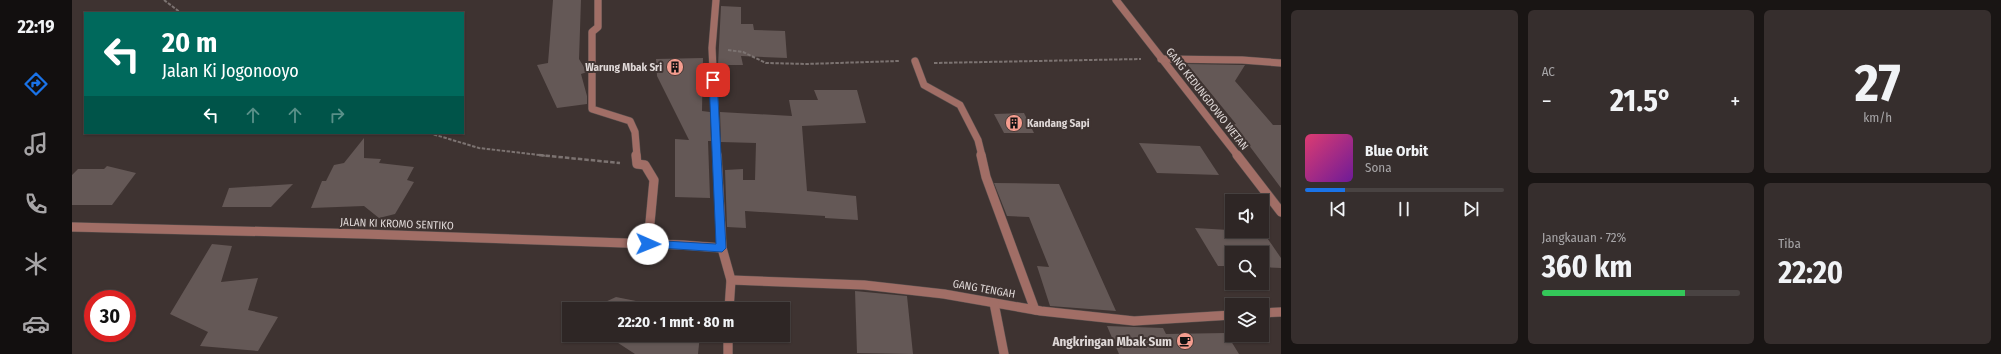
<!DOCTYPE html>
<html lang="id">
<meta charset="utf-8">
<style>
:root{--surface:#2e2625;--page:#362e2d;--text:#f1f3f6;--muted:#a7a5a7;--line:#494342;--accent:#1a73e8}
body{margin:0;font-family:"Fira Sans Condensed",sans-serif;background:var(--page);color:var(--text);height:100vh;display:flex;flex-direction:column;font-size:15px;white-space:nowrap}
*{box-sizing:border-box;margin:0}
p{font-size:13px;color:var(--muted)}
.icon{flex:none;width:22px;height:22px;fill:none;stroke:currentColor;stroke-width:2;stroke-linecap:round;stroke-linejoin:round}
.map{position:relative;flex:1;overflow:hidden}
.panel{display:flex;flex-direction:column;gap:10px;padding:10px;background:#191514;width:720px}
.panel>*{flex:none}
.hud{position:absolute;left:12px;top:12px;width:380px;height:122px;border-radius:0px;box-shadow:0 1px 3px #0004,0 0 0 1px var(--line);background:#00695c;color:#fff;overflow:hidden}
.controls{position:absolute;left:1153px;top:194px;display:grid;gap:8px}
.controls a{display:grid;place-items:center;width:44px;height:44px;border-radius:0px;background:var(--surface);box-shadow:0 1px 3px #0004,0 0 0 1px var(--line);font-size:20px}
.speed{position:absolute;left:12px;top:290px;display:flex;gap:8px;font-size:20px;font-weight:700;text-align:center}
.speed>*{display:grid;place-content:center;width:52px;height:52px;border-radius:50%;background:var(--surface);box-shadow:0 1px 3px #0004,0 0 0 1px var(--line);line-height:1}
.speed .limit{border:6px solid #d22;background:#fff;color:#111}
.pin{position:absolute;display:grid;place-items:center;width:34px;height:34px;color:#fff;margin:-17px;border-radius:8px;box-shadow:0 2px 6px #0006}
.me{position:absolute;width:44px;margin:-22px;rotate:91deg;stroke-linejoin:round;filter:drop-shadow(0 0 3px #0008)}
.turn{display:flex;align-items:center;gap:14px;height:84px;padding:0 12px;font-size:18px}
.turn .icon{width:52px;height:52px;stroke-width:2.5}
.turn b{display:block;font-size:28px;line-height:34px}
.lanes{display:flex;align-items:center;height:38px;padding:0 12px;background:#0003;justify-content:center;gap:20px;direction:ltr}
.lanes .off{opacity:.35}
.big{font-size:30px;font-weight:700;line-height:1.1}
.panel .card{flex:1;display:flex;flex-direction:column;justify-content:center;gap:6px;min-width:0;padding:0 14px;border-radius:6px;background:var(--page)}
.panel .dial{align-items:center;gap:0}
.dial b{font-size:52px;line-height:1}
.song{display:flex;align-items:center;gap:12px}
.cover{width:48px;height:48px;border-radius:6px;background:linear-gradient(135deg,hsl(340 70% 55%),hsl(280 70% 35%))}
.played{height:4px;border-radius:2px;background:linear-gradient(90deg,var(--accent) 20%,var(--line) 20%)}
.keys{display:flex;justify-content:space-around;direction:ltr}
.heat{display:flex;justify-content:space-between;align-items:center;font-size:22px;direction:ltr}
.charge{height:6px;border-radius:3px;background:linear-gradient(90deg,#34c759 72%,var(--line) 0)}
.panel .tiles{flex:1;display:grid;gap:10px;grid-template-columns:repeat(3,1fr)}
.card:first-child{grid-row:span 2}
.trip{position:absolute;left:490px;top:302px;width:228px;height:40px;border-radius:0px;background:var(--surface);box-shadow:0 1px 3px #0004,0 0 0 1px var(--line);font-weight:700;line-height:40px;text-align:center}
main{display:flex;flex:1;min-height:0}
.tabs{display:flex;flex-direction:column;width:72px;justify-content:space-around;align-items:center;background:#120f0f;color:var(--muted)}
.tabs .icon{width:28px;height:28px}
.tabs .selected{color:var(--accent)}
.tabs b{font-size:18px;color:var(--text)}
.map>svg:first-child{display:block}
</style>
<main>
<nav class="tabs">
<b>22:19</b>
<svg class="icon selected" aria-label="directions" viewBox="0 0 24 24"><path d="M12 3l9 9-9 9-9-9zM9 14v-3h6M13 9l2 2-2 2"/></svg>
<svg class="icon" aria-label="music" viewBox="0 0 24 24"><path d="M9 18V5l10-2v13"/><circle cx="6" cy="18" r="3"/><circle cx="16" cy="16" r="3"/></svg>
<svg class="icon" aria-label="phone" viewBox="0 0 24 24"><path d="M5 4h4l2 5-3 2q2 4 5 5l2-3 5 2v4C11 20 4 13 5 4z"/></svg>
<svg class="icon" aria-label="climate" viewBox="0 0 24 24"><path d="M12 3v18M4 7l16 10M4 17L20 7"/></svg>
<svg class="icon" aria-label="car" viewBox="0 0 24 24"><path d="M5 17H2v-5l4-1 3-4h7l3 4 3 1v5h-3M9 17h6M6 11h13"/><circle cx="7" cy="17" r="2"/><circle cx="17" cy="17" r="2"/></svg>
</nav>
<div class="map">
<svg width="1209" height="354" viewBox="0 0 1209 354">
<rect width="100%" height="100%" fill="#3e3331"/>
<g fill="#645856">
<path d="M 481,0 L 509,0 L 507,59 L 515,72 L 509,74 L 515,96 L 515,104 L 485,108 L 465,65 L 476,63 Z"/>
<path d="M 649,6 L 669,7 L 669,24 L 681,24 L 682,30 L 713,31 L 715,58 L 669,56 L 671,65 L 646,65 Z"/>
<path d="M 631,58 L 630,111 L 638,112 L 639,141 L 636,141 L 638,198 L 603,197 L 603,139 L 617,140 L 585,76 L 584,59 Z"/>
<path d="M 1115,64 L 1173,65 L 1163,81 L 1201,125 L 1209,125 L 1209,188 L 1161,124 L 1164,124 Z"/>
<path d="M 742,90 L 785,90 L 794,123 L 730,126 L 735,191 L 784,196 L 786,220 L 753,218 L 753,216 L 673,211 L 674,228 L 655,227 L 653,170 L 671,169 L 671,180 L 683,180 L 684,143 L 649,142 L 648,112 L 720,116 L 717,100 L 746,100 Z"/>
<path d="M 952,113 L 962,133 L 932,133 L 922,114 Z"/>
<path d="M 292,138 L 292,158 L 309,159 L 307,163 L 342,167 L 335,180 L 342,182 L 323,214 L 307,218 L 292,206 L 239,208 L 250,181 L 254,181 L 262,165 L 272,163 Z"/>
<path d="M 1067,143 L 1128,146 L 1147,175 L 1085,173 Z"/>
<path d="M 35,166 L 64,173 L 40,205 L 0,205 L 0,175 L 6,169 L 32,169 Z"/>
<path d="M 922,183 L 987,184 L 1044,311 L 978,306 L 965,266 L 977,267 L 957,217 L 935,216 Z"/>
<path d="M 221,184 L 199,207 L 150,207 L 157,188 Z"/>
<path d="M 1123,228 L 1191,232 L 1209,258 L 1209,268 L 1190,267 L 1190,253 L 1160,253 L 1160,266 L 1146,266 Z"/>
<path d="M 140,244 L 160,246 L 149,282 L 186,278 L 176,310 L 206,317 L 186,351 L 128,346 L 136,332 L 98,314 Z"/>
<path d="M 783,291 L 835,296 L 841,354 L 785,353 Z"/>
<path d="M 544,297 L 569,302 L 630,307 L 630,309 L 518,309 Z"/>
<path d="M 1035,326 L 1091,328 L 1094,334 L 1154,333 L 1167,354 L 1047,354 Z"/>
<path d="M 534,335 L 628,335 L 626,354 L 563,354 Z"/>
</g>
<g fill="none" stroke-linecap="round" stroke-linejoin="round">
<g stroke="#5b514f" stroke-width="8">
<g id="minor-far1">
<path d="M 526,0 L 526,27 L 520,32 L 520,109 L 558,121 L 563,132 L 565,156"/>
<path d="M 644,0 L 640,48 L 645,156"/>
<path d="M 1044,0 L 1166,156"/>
<path d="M 1089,59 L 1170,60 L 1209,63"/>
<path d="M 843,61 L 852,85 L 888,105 L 906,140 L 910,156"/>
</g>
</g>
<g stroke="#5b514f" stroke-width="10">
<g id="minor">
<path d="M 564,155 L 565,164 L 573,165 L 582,180 L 576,244"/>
<path d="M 645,155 L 650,248 L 659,280 L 657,309"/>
<path d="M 909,155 L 914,177 L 963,310"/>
<path d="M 1165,155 L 1209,212"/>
<path d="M 0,227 L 292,234 L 611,245 L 650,248"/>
<path d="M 659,280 L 792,285 L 872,294 L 969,311 L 1062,321 L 1160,315"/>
<path d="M 922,303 L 932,354"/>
<path d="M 1190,313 L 1209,312"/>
<path d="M 656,335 L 656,354"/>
</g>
</g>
<g stroke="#7c7371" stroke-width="2" stroke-dasharray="3.5 1.5" stroke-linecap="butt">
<path d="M 92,0 L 109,13"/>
<path d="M 656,50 L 671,52 L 694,63 L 734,64 L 827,61"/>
<path d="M 862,63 L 1069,59"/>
<path d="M 357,133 L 407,148 L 476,156"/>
</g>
<path stroke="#7c7371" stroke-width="2.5" stroke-dasharray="4.5 2" stroke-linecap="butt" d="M 467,155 L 548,163"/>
<use href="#minor-far1" stroke="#a16e66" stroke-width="7"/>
<use href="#minor" stroke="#a16e66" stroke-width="9"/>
</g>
<path fill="#1a73e8" stroke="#114b97" d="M 641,77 L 645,80 L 654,248 L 650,252 L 573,247 L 571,244 L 573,242 L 576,240 L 644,244 L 637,80 Z"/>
<defs>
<g id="building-disc" transform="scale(0.9)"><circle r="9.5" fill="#f59d8f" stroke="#3e3331"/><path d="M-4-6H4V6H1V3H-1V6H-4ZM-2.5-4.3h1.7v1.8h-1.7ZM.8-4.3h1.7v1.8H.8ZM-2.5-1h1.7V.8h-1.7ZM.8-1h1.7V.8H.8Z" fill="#111"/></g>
<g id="cafe-disc" transform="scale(0.9)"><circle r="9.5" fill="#f59d8f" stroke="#3e3331"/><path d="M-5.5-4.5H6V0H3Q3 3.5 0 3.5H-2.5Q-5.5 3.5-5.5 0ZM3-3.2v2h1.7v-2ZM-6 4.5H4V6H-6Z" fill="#111"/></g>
</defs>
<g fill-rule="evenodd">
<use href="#building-disc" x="603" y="67"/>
<use href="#building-disc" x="942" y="123"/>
<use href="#cafe-disc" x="1113" y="341"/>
</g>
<g text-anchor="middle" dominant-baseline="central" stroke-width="4" stroke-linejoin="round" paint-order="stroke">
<g font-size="11" font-weight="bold" fill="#dfd8d7" stroke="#3e3331" text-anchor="end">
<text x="590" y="67">Warung Mbak Sri</text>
<text x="955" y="123" text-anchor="start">Kandang Sapi</text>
</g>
<g font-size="11" fill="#dfd8d7" stroke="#3e3331">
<text transform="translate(1135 99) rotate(52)">GANG KEDUNGDOWO WETAN</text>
<text transform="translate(325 224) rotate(2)">JALAN KI KROMO SENTIKO</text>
<text transform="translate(912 289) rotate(10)">GANG TENGAH</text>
</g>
<g font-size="13" font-weight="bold" fill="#dfd8d7" stroke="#3e3331" text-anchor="end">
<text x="1100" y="341">Angkringan Mbak Sum</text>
</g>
</g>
</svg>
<div class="controls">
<a><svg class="icon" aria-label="sound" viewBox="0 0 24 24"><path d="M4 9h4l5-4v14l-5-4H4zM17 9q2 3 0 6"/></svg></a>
<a><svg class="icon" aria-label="search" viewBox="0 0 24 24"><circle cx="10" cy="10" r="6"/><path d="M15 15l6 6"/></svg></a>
<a><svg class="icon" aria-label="layers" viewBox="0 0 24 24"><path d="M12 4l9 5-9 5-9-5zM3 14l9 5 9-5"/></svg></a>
</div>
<div class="speed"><div class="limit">30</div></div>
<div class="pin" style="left:641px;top:80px;background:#d93025"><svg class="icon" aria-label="arrive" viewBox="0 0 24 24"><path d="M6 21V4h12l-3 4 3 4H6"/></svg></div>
<svg class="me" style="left:576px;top:244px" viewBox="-20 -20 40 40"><circle r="19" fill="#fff"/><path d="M0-13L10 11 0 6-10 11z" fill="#1a73e8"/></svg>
<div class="trip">22:20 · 1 mnt · 80 m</div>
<div class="hud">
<div class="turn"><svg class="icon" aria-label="left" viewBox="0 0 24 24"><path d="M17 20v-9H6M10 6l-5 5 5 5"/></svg><div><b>20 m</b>Jalan Ki Jogonooyo</div></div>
<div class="lanes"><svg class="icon" aria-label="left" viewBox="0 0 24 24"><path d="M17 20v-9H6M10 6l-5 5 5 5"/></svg><svg class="icon off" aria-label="ahead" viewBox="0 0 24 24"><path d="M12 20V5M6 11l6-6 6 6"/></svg><svg class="icon off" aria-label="ahead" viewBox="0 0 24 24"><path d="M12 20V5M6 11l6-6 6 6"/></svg><svg class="icon off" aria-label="right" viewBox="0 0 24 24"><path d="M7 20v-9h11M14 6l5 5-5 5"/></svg></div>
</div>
</div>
<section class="panel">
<div class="tiles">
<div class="card">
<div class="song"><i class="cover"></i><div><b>Blue Orbit</b><p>Sona</p></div></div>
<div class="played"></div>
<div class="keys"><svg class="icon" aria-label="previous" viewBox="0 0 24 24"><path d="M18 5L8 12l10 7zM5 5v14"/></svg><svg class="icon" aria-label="pause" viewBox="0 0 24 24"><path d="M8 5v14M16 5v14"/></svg><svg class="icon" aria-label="next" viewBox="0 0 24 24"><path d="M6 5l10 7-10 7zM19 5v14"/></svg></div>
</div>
<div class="card"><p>AC</p>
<div class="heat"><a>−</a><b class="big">21.5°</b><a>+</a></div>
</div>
<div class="card dial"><b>27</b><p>km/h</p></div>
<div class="card"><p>Jangkauan · 72%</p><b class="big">360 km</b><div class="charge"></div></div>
<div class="card"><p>Tiba</p><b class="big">22:20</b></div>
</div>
</section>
</main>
